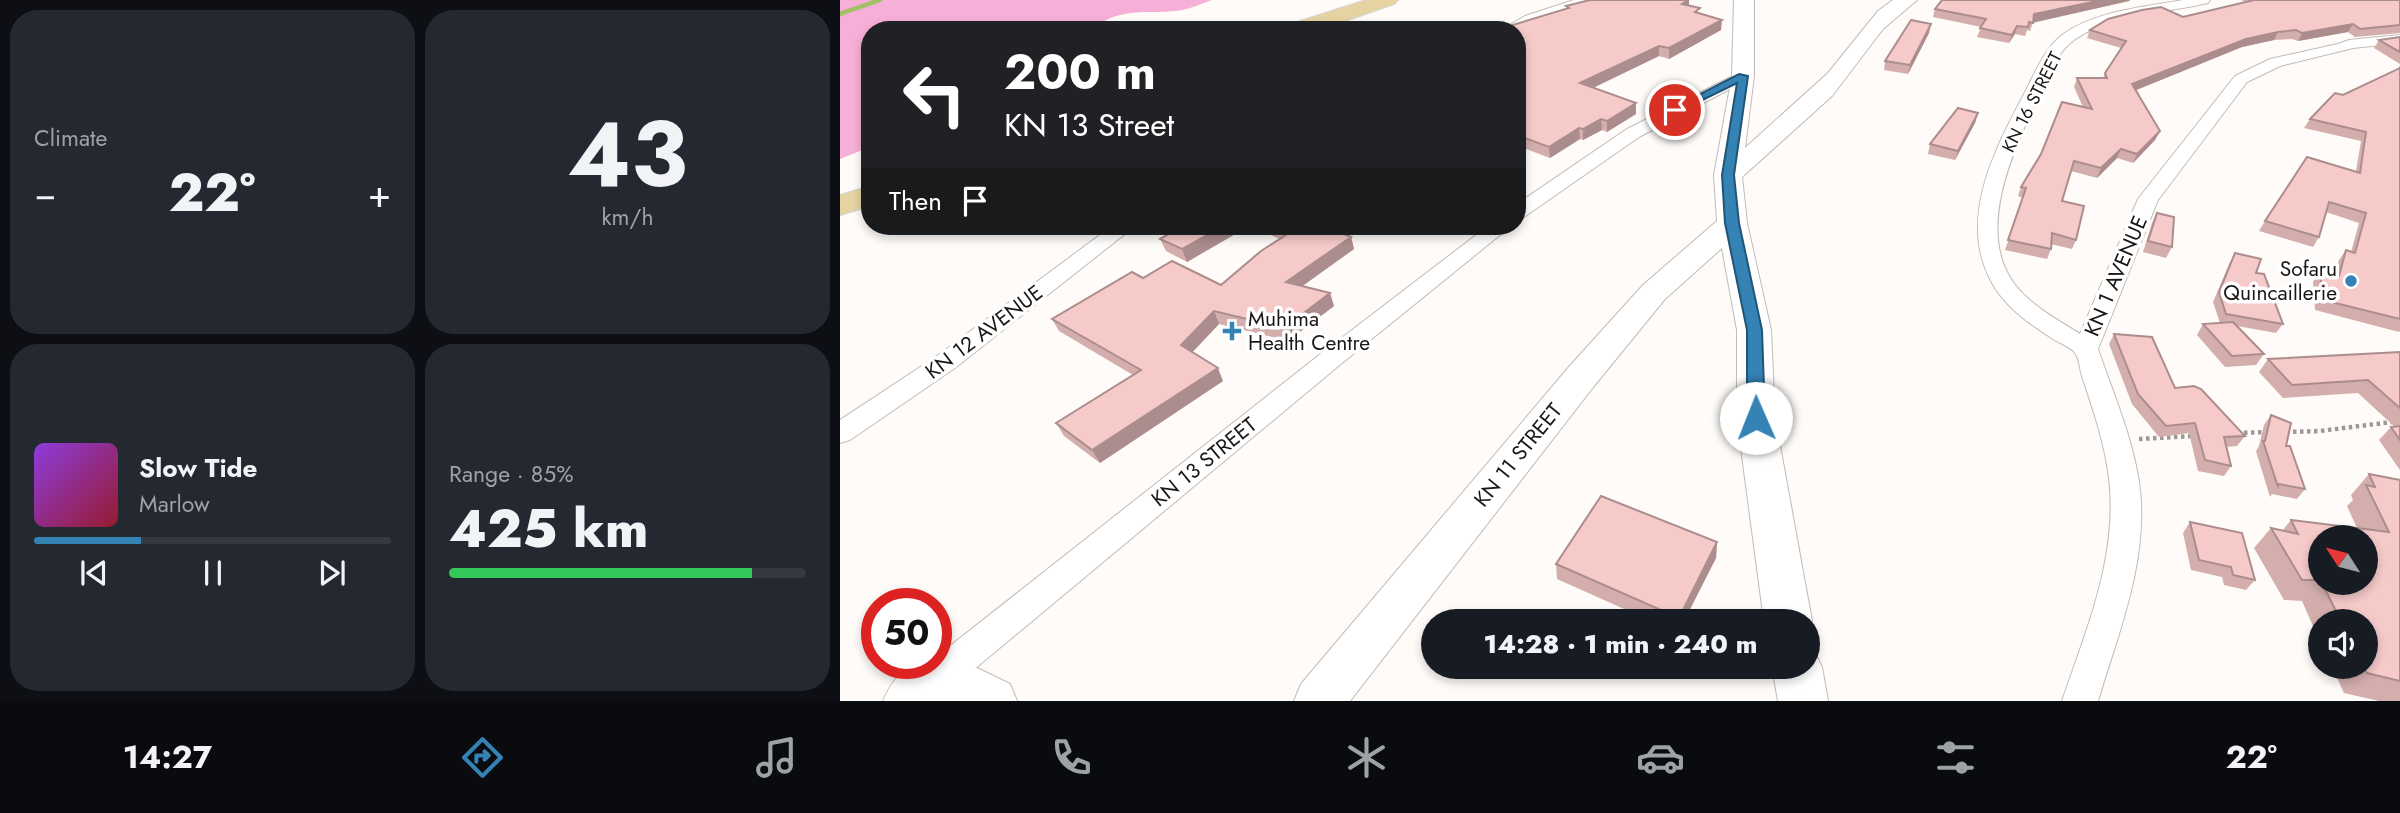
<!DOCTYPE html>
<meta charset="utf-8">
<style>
:root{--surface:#171b24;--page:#242831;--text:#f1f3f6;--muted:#9ea1a6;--line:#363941;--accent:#3582b5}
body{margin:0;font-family:Jost,sans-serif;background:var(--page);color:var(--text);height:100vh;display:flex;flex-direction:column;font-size:26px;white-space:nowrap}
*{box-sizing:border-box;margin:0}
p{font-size:23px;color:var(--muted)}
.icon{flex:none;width:38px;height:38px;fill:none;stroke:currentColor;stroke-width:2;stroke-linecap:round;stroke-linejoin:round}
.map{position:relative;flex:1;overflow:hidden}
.panel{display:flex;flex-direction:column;gap:10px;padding:10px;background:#0d0f14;width:840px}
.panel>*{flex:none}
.guide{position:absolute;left:21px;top:21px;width:665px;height:214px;border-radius:28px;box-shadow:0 4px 10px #0003;background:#202124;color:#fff;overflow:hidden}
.needle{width:46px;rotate:306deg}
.tools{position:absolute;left:1468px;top:525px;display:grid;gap:14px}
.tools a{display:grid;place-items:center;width:70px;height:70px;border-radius:50%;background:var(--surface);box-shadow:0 4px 10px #0003;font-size:35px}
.speed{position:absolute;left:21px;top:588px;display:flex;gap:14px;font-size:35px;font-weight:700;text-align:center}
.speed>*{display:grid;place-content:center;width:91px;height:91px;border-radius:50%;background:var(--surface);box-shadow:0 4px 10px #0003;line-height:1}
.speed .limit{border:10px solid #d22;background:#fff;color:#111}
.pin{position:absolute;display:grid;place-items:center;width:60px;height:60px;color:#fff;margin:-30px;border:4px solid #fff;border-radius:50%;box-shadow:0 2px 7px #0007}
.me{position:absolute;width:77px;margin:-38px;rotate:359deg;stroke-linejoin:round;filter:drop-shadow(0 0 5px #0008)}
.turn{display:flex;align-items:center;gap:24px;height:147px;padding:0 28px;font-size:32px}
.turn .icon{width:91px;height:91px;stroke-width:2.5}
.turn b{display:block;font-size:49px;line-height:60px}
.then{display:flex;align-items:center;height:66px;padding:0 28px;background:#0003;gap:14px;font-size:26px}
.big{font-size:52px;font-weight:800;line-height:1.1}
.panel .card{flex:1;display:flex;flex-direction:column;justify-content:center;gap:10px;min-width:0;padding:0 24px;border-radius:28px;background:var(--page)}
.panel .dial{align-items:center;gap:0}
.dial b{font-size:91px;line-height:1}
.song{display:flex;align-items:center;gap:21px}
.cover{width:84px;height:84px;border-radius:10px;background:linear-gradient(135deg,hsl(270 70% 55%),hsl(350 70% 35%))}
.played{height:7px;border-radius:4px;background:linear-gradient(90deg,var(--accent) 30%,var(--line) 30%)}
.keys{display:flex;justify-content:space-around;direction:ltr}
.heat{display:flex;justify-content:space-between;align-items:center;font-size:38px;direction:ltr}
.charge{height:10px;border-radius:5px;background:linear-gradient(90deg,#34c759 85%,var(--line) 0)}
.panel .tiles{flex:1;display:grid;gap:10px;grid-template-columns:repeat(2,1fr)}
.trip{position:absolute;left:581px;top:609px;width:399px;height:70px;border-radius:35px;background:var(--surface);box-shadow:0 4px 10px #0003;font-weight:800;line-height:70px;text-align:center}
.menu{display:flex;height:112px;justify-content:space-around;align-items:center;background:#090b0e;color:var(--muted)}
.menu .icon{width:49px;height:49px}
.menu .on{color:var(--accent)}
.menu b{font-size:32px;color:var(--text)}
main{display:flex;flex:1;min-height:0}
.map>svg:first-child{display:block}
</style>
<main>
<section class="panel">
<div class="tiles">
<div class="card"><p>Climate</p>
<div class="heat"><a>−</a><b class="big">22°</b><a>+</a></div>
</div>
<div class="card dial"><b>43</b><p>km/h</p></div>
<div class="card">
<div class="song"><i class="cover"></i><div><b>Slow Tide</b><p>Marlow</p></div></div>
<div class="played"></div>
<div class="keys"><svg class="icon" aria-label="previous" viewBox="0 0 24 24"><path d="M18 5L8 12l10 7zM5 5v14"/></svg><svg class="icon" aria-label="pause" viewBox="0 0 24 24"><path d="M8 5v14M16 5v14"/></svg><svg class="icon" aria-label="next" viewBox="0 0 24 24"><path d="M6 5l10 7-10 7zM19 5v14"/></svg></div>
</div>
<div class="card"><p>Range · 85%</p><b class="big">425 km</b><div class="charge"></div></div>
</div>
</section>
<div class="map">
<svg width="1560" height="701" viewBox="0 0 1560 701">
<rect width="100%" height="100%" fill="#fefbf8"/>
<path fill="#f6afd6" d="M 0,0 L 372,0 C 361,4 347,10 335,11 C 301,14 280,7 250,30 L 30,30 L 30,147 L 0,159 Z"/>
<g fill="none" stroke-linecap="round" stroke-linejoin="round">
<path stroke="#a2c167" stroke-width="4.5" d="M 0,14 L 40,0"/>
<g stroke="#c3bbb5" stroke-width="2">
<g id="street">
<path d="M 734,0 L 755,0 L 677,31 L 661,30 L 685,16 Z"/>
<path d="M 1343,0 L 1370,0 L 1368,3 C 1325,13 1271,14 1234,40 C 1213,55 1202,90 1191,113 C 1168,162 1137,237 1176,286 C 1193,307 1218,320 1240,334 L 1298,199 L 1395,76 L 1430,59 L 1498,44 L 1509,40 L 1560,35 L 1560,43 L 1513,48 L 1440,66 L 1407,82 L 1318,200 L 1258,349 C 1273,393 1292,436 1299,482 C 1310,557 1279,631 1258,701 L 1222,701 C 1248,625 1282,547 1267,465 C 1262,434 1251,404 1241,373 C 1240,368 1239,358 1235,353 C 1231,347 1219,343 1213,339 C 1188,323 1162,305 1149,277 C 1119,216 1156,147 1185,92 C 1195,73 1204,49 1222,35 C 1254,11 1304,7 1343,0 Z"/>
<path d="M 903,71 L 909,73 L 911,76 L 909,79 L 799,137 L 684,217 L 677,219 L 677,204 L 787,129 Z"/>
<path d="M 272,226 L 295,226 L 115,368 L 10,440 L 0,443 L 0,420 L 97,356 Z"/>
<path d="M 648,226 L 671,226 L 496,368 L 114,686 L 102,690 L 90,686 L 85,674 L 89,663 L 96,663 L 96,657 L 478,356 Z"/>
</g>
</g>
<g stroke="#c3bbb5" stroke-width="2">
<g id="secondary">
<path d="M 894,0 L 914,0 L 914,76 L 905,148 L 988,73 L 1038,11 L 1053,0 L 1077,0 L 1043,29 L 992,96 L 902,177 L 907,223 L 931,330 L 935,418 L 972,621 L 968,629 L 968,621 L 924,621 L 897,418 L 897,330 L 882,248 L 825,299 L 754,386 L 510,701 L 454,701 L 461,684 L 728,368 L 803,285 L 877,221 L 874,175 L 892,76 Z"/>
<path d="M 968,648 L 974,651 L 982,667 L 988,701 L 938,701 L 932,667 L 968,667 Z"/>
<path d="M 102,651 L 170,684 L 177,701 L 43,701 C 54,675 68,663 96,663 L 96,653 Z"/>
</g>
</g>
<g stroke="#d6d5d5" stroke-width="2">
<g id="primary">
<path d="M 526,0 L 558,0 L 554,4 L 479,30 L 445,30 L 448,25 Z"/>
<path d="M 30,186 L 30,206 L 0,215 L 0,195 Z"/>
</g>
</g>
<g stroke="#9c9997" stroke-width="4.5" stroke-dasharray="3.5 3.5" stroke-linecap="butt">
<path d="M 1446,432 L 1480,431 L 1560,421"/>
<path d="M 1397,433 L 1427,432"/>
<path d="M 1299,439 L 1353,436"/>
</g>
<use href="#street" fill="#fff" fill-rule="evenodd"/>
<use href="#secondary" fill="#fff" fill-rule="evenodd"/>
<use href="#primary" fill="#e5d3a2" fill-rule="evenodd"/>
</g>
<g fill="#d3aead" fill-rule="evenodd">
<path d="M 849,0 L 849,6 L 881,30 L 829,59 L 819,56 L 753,88 L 796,114 L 767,132 L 762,130 L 743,140 L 740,139 L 710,158 L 686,149 L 677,155 L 677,30 L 726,9 L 726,6 Z"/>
<path d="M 1102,0 L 1290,0 L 1289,1 L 1193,22 L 1190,31 L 1187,30 L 1185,36 L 1175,34 L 1169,43 L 1137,37 L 1141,27 L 1093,17 L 1095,9 Z"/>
<path d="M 1401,0 L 1560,0 L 1560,33 L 1515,37 L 1508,32 L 1458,41 L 1452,39 L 1434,40 L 1402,47 L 1296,90 L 1320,131 L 1315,140 L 1293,163 L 1277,158 L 1257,178 L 1231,171 L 1222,201 L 1236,240 L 1232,249 L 1211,244 L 1211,249 L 1207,259 L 1165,250 L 1183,198 L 1178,196 L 1181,187 L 1243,107 L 1234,87 L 1237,78 L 1263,78 L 1265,73 L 1281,48 L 1247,38 L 1250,30 L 1343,17 L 1407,2 Z"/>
<path d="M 1089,33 L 1068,74 L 1044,70 L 1045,61 Z"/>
<path d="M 1560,37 L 1560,64 L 1534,48 L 1539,40 Z"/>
<path d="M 1560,65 L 1560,331 L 1559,332 L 1475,310 L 1473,282 L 1480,272 L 1495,275 L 1499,260 L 1506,250 L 1511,252 L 1519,223 L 1486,212 L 1479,237 L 1473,247 L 1419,231 L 1425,221 L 1516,171 L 1521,141 L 1464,128 L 1470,119 L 1503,95 L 1557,70 Z"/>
<path d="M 1138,113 L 1135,123 L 1115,160 L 1088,154 L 1090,144 Z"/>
<path d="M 1317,213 L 1332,247 L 1326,258 L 1303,252 L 1312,223 Z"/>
<path d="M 307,226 L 409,226 L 347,262 L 326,251 L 320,239 L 326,236 L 326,234 Z"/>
<path d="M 410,226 L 505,226 L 497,231 L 511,237 L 514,249 L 462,286 L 490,293 L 494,306 L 448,341 L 379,324 L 352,352 L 383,381 L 260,463 L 224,436 L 216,423 L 293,375 L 219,331 L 212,319 L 303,278 L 381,285 L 440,239 Z"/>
<path d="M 1395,253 L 1416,273 L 1443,324 L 1436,333 L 1397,326 L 1424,354 L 1416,365 L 1385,367 L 1357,335 L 1363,324 L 1380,323 L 1373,302 L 1390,262 Z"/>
<path d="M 1274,334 L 1335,388 L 1405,436 L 1397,446 L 1386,447 L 1391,466 L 1384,476 L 1358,471 L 1349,433 L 1319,437 L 1292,404 L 1269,344 Z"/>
<path d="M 1560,352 L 1560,470 L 1539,440 L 1551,427 L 1555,427 L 1518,393 L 1443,398 L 1419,372 L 1428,359 Z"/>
<path d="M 1431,415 L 1446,446 L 1465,489 L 1457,499 L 1432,494 L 1430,497 L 1416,451 L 1419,446 L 1424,425 Z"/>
<path d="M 1529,474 L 1560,480 L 1560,701 L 1539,701 L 1504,693 L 1492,667 L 1526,667 L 1526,621 L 1480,621 L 1480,642 L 1462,601 L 1444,600 L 1414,548 L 1431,528 L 1443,530 L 1451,520 L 1517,528 L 1507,506 L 1513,500 L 1511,495 ZM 1480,537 L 1526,583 L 1480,583 Z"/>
<path d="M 1350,522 L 1415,580 L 1406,590 L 1384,585 L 1382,577 L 1351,570 L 1343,533 Z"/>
<path d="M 877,542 L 876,558 L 844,621 L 811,621 L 717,579 L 716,564 Z"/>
</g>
<g fill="#ac8d8d">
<path d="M 848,0 L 849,0 L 849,9 L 842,4 Z"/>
<path d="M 1262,0 L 1290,0 L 1289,1 L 1192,23 L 1194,14 Z"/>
<path d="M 882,20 L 881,30 L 829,59 L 829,48 Z"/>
<path d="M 1091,24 L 1089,33 L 1068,74 L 1070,65 Z"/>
<path d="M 1513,24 L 1508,32 L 1458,41 L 1462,33 Z"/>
<path d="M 1177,26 L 1175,34 L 1169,43 L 1172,35 Z"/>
<path d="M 1438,32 L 1434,40 L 1402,47 L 1289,93 L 1292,84 L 1406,39 Z"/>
<path d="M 819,46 L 819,56 L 740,94 L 740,83 Z"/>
<path d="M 796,103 L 796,114 L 767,132 L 767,121 Z"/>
<path d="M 1138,113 L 1135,123 L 1115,160 L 1118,151 Z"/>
<path d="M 761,119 L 762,130 L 743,140 L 743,129 Z"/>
<path d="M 739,128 L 740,139 L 710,158 L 709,147 Z"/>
<path d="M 1320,131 L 1315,140 L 1293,163 L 1297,154 Z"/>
<path d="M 685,138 L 686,149 L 677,155 L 677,143 Z"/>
<path d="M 1281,149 L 1277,158 L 1257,178 L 1261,168 Z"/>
<path d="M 383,226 L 409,226 L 347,262 L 342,249 Z"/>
<path d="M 484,226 L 505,226 L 487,237 Z"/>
<path d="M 511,237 L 514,249 L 450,295 L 446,282 Z"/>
<path d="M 490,293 L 494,306 L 448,341 L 444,328 Z"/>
<path d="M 374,311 L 379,324 L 347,358 L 341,345 Z"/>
<path d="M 378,368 L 383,381 L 260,463 L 252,450 Z"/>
<path d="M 877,542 L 876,558 L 844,621 L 839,621 L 839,618 Z"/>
</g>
<g fill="#f5cac9" stroke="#ac8d8d" stroke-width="2">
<path d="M 750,0 L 848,0 L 842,4 L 860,8 L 855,12 L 882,20 L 829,48 L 819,46 L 740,83 L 796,103 L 767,121 L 761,119 L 743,129 L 739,128 L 709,147 L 685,138 L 677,143 L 677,30 L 660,30 L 666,27 L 729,8 L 726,6 Z"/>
<path d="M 1102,0 L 1262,0 L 1194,14 L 1193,23 L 1189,22 L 1188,27 L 1177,26 L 1172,35 L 1140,28 L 1146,19 L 1095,9 Z"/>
<path d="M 1414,0 L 1560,0 L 1560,25 L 1520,29 L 1513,24 L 1462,33 L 1456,30 L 1438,32 L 1406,39 L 1292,84 L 1320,131 L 1297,154 L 1281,149 L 1261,168 L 1234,161 L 1222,201 L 1244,206 L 1236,240 L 1212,233 L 1211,249 L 1168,240 L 1186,188 L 1181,187 L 1201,154 L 1222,102 L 1252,109 L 1237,78 L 1267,78 L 1265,73 L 1286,41 L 1250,30 L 1268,19 L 1302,10 L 1321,7 L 1343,17 Z"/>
<path d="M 1071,20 L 1091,24 L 1070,65 L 1045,61 Z"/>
<path d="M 1560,37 L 1560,52 L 1539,40 Z"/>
<path d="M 1560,68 L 1560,319 L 1483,300 L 1480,272 L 1499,276 L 1506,250 L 1515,253 L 1526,213 L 1489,202 L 1479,237 L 1425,221 L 1467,157 L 1520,173 L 1526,132 L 1470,119 L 1495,93 L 1503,95 Z"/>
<path d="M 1118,108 L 1138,113 L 1118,151 L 1090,144 Z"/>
<path d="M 1317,213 L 1334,217 L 1332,247 L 1308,241 Z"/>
<path d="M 323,226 L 383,226 L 342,249 L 320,239 L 334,231 Z"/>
<path d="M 433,226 L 485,226 L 511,237 L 446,282 L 490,293 L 444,328 L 374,311 L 341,345 L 378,368 L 252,450 L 216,423 L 301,370 L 212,319 L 292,272 L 303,278 L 332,261 L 381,285 L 421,251 L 449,233 Z"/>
<path d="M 1395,253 L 1421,259 L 1416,273 L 1424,274 L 1443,324 L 1386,314 L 1379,292 Z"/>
<path d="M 1393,322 L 1424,354 L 1392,356 L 1363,324 Z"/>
<path d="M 1274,334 L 1312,337 L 1335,388 L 1354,386 L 1361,389 L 1405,436 L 1384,437 L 1391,466 L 1365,460 L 1355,423 L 1326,426 L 1298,394 Z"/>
<path d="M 1560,352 L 1560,408 L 1528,380 L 1452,385 L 1428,359 Z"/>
<path d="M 1431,415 L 1451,423 L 1446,446 L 1450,446 L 1465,489 L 1438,484 L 1438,487 L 1423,441 L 1425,441 Z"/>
<path d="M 1560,426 L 1560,440 L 1551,427 Z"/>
<path d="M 1529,474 L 1560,480 L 1560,681 L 1527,673 L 1523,667 L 1526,667 L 1526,621 L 1501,621 L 1482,583 L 1526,583 L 1526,537 L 1480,537 L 1480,580 L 1462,580 L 1431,528 L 1458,534 L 1451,520 L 1549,532 L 1526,485 L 1535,487 Z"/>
<path d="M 761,496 L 877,542 L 839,618 L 716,564 Z"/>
<path d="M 1350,522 L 1402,533 L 1415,580 L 1393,575 L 1391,567 L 1359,560 Z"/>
</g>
<path fill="#3582b5" stroke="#225476" stroke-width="2" d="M 899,74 L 908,76 L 894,175 L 899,223 L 922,330 L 925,418 L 922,423 L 910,423 L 907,418 L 907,330 L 885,223 L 882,175 L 897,83 L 838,112 L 829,110 Z"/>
<g fill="#3582b5" stroke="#fff" stroke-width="2.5">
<circle cx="1511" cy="281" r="7"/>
<path d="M388.5 320.5h7v7h7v7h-7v7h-7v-7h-7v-7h7z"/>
</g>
<g text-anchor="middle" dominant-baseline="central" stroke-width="7" stroke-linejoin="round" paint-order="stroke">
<g font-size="18" fill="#1a1715" stroke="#fff">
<text transform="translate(1192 102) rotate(-63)">KN 16 STREET</text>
</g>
<g font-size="21" fill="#1a1715" stroke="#fff" text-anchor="end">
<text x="1497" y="269">Sofaru<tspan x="1497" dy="24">Quincaillerie</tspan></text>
<text x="408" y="319" text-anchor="start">Muhima<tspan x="408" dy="24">Health Centre</tspan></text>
</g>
<g font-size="21" fill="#1a1715" stroke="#fff">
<text transform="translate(1276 276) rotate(-67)">KN 1 AVENUE</text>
<text transform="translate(144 332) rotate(-37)">KN 12 AVENUE</text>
<text transform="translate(678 455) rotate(-51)">KN 11 STREET</text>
<text transform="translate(364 462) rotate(-39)">KN 13 STREET</text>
</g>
</g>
</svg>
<div class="tools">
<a><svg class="needle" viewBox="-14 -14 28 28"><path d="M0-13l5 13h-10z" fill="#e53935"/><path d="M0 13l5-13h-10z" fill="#9ea1a6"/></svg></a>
<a><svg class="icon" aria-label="sound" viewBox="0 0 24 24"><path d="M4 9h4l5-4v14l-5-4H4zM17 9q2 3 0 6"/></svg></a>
</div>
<div class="speed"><div class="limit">50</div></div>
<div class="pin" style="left:835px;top:110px;background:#d93025"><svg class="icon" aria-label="arrive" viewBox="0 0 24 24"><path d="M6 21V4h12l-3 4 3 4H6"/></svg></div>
<svg class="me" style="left:916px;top:418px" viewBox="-20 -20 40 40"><circle r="19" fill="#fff"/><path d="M0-13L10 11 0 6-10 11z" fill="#3582b5"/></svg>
<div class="trip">14:28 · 1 min · 240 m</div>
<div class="guide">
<div class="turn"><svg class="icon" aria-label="left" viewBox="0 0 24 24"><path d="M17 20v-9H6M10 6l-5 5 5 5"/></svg><div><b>200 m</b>KN 13 Street</div></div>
<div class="then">Then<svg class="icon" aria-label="arrive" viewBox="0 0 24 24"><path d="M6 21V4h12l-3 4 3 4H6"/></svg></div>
</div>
</div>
</main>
<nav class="menu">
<b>14:27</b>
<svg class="icon on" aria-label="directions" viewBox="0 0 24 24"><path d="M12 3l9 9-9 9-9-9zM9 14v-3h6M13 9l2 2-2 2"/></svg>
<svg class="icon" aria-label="music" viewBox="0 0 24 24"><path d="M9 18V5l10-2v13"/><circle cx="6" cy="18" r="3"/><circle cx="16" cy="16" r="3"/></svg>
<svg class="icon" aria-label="phone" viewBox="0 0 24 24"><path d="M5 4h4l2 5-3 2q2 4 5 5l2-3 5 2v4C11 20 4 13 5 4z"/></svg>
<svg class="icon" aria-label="climate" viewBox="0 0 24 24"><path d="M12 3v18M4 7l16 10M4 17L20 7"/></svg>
<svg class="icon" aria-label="car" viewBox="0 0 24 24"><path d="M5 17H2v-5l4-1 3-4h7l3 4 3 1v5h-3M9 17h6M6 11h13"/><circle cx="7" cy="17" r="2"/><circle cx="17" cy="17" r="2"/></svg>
<svg class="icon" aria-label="filters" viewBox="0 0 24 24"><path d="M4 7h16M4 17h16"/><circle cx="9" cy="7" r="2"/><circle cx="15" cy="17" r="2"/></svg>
<b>22°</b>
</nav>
